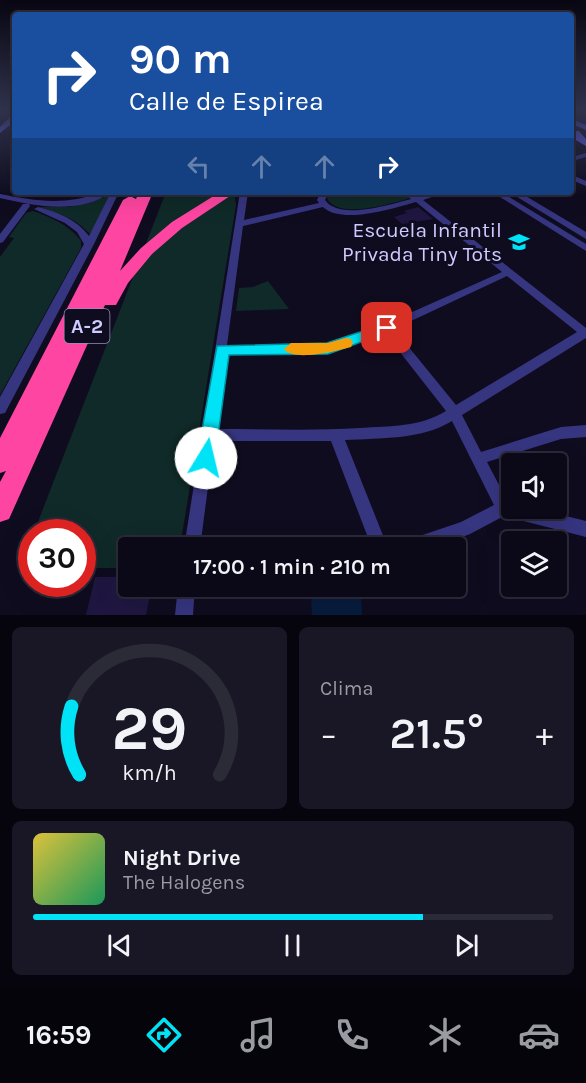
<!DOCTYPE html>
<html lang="es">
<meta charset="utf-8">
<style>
:root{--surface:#0b0918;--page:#191725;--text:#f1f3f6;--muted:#9a9aa2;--line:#2b2a37;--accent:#00e2f5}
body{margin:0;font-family:Karla,sans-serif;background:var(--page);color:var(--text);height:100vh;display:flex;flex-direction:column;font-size:22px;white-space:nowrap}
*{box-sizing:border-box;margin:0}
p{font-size:20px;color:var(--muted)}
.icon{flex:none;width:33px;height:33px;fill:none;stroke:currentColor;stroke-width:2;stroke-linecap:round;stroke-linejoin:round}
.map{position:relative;height:615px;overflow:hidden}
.details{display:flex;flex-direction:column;gap:12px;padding:12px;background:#06050d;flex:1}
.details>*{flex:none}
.hud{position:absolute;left:12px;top:12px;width:562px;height:183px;border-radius:6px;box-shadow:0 6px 24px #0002,0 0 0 2px var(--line);background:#1a4fa0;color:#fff;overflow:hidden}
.buttons{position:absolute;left:501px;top:453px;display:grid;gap:12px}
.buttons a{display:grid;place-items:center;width:66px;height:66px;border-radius:6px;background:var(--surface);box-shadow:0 6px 24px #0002,0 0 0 2px var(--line);font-size:30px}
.speed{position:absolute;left:18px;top:519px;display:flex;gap:12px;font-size:30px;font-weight:700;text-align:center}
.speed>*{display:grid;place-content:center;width:78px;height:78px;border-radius:50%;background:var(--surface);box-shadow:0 6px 24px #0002,0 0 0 2px var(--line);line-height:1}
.speed .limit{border:9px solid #d22;background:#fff;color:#111}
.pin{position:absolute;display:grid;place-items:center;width:51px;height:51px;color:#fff;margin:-26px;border-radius:12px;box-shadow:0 3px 9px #0006}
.me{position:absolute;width:66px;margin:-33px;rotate:9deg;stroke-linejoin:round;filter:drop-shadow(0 0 4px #0008)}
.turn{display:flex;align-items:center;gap:21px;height:126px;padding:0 18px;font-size:27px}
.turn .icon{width:78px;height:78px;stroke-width:2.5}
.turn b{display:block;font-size:42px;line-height:51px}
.lanes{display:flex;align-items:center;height:57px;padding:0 18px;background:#0003;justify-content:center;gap:30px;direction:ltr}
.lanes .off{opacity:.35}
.big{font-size:45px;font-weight:600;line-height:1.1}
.details .widget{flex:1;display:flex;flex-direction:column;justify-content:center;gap:9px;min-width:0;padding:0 21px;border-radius:9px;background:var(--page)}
.details .dial{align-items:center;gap:0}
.dial svg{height:156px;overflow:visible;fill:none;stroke:var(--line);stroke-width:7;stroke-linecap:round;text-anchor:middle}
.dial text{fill:var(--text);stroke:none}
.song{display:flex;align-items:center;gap:18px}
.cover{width:72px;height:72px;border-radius:9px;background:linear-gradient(135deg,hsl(50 70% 55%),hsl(150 70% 35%))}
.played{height:6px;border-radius:3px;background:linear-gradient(90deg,var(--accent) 75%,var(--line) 75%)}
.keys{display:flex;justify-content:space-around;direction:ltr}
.heat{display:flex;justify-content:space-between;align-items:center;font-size:33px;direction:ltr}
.details .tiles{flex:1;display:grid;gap:12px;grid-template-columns:1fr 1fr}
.widget:last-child{grid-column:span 2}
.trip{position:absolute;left:118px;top:537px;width:348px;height:60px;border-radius:6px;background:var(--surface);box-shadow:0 6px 24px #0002,0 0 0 2px var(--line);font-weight:600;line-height:60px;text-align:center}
.tabs{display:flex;height:96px;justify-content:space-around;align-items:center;background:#04040a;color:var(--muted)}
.tabs .icon{width:42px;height:42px}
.tabs .active{color:var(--accent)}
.tabs b{font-size:27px;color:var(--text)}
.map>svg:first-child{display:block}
</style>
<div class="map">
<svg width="586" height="615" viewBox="0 0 586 615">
<rect width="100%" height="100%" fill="#0f0c20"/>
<g fill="#0f2a28">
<path d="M 166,192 L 234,192 L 236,205 L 180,547 L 129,548 L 129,568 L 83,568 L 82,532 L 34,532 Z"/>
<path d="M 330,192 L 431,192 C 408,198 339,224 327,198 Z"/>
<path d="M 112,195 L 90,234 C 75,218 59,213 38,207 L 70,207 Z"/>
<path d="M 33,211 C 51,217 69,225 81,241 L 81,248 L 0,395 L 0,257 L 14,238 L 9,237 L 26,213 Z"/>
<path d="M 268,281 L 289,309 L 236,311 L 239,288 L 253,287 Z"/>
</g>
<path fill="#071c3d" d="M 335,595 L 361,597 L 362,615 L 312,615 L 311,598 Z"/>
<g fill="#1f1741">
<path d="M 418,207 L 433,219 L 402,224 L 394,217 L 407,213 L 404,211 Z"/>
<path d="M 95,577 L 129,577 L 129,586 L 152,586 L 146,615 L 86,615 Z"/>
</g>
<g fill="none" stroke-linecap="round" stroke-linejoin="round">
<g fill="#363580" fill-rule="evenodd">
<path d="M 586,153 L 586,157 L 572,161 L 572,157 Z"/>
<path d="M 572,175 L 586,181 L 586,186 L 572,180 Z"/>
<path d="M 100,192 L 111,192 C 80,215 34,206 0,198 L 0,194 C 34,201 67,206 100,192 Z"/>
<path d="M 111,192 L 119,192 L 94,244 L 5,413 L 0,414 L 0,397 L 84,244 L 77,232 L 65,223 L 34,209 L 38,207 C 58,212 76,219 89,236 Z"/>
<path d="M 240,192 L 248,192 L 244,220 L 319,203 L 317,200 L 321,192 L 329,192 L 325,200 C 327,202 329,205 332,206 C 350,217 392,204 411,199 L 404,192 L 413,192 L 419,196 L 434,192 L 447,192 L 423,200 L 586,328 L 586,338 L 462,415 L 481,452 L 561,427 L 586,425 L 586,437 L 561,439 L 487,462 L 508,502 L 512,503 L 512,508 L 534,508 L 586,521 L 586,537 L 504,516 L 470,534 L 433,548 L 400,548 L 402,542 L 461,522 L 494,505 L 452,421 C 421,440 380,438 345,440 L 388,548 L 372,548 L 331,441 L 214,441 L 200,548 L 184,548 ZM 416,202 L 502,272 L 383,325 L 328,344 L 227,345 L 243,226 L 323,207 C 342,225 394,208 416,202 ZM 507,276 L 577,332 L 456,405 L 394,329 ZM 385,333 L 446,411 C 420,427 390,426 360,428 C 312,431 264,429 216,429 L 226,353 L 328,352 Z"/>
<path d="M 492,192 L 501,192 L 586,244 L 586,251 Z"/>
<path d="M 509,192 L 519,192 L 586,232 L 586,239 Z"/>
<path d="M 23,204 L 29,204 L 30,206 L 3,242 L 0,243 L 0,234 Z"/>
<path d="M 178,586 L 195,586 L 193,615 L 175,615 Z"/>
</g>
<g fill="#6261ff" fill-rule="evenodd">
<path d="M 12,115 L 15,115 L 15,121 L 0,133 L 0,127 Z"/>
<path d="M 572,119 L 586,125 L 586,130 L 572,124 Z"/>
<path d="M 573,131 L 579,131 L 586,139 L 586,146 L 574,139 Z"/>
</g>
<path fill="#ff45a2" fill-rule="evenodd" d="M 139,192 L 153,192 L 120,271 L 141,248 L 172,222 L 220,192 L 236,192 L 182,228 L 152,254 L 128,283 L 116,305 L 105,305 L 9,519 L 0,522 L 0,482 L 6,471 L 0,473 L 0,438 L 123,200 L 130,196 L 136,199 Z"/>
</g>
<linearGradient id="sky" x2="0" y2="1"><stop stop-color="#080712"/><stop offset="0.56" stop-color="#31344e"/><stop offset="1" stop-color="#31344e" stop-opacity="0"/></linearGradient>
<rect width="586" height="196" fill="url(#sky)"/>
<path fill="#00e2f5" stroke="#00939f" stroke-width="1.5" d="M 387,323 L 392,324 L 394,328 L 392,331 L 328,354 L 229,355 L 215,458 L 213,463 L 206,466 L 200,463 L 197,458 L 217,346 L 327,343 Z"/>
<path fill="#f59e0b" d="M 346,338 L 351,339 L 353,343 L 351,347 C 337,351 293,362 284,349 L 291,343 L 328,343 Z"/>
<defs>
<g id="school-bare" transform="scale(1.62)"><path d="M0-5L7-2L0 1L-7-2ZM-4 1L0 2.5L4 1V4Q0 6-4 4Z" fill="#00e2f5" stroke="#0f0c20" stroke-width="2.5" paint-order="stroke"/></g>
</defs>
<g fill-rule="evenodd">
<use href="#school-bare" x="519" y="242"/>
</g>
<g text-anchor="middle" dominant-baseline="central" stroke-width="6" stroke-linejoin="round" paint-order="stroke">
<rect fill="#0f0c20" stroke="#9591bc" stroke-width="1.5" x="64.5" y="309" width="45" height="34" rx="4.5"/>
<g font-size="20" font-weight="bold" fill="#cfcaff">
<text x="87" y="326">A-2</text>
</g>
<g font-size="21" fill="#cfcaff" stroke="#0f0c20" text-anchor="end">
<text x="502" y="230">Escuela Infantil<tspan x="502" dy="24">Privada Tiny Tots</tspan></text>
</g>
</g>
</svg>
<div class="buttons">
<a><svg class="icon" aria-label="sound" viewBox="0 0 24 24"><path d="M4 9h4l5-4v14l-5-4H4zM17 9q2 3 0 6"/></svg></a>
<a><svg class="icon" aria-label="layers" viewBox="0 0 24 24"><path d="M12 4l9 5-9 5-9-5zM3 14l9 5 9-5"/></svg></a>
</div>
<div class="speed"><div class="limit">30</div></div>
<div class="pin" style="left:387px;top:328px;background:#d93025"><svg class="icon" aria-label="arrive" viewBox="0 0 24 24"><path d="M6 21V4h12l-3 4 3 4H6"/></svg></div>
<svg class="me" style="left:206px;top:458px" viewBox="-20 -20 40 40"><circle r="19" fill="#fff"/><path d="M0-13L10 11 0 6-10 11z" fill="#00e2f5"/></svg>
<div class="trip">17:00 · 1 min · 210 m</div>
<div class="hud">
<div class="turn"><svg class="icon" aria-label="right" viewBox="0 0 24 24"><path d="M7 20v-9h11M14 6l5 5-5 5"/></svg><div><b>90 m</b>Calle de Espirea</div></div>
<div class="lanes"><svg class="icon off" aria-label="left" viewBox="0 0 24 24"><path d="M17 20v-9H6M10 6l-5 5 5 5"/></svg><svg class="icon off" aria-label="ahead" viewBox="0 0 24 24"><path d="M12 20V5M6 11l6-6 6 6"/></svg><svg class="icon off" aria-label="ahead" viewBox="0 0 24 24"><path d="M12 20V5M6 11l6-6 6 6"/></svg><svg class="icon" aria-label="right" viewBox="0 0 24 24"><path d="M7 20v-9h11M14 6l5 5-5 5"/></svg></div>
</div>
</div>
<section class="details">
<div class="tiles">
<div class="widget dial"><svg viewBox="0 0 100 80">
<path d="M14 69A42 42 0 1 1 86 69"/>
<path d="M14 69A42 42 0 0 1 10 34" stroke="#00e2f5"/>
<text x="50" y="56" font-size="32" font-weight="700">29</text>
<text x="50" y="72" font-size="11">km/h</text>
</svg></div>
<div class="widget"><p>Clima</p>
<div class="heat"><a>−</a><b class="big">21.5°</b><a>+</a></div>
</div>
<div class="widget">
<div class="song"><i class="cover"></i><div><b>Night Drive</b><p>The Halogens</p></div></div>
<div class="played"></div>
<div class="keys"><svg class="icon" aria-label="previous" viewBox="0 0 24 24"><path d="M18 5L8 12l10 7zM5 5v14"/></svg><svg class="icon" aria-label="pause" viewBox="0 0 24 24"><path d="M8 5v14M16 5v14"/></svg><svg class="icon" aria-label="next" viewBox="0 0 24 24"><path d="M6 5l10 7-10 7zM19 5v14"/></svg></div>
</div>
</div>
</section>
<nav class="tabs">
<b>16:59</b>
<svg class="icon active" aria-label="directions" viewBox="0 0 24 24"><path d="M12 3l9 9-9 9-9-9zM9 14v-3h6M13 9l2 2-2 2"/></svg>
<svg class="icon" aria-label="music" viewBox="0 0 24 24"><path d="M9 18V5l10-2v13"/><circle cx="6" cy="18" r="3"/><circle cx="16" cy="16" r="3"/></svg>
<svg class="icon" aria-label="phone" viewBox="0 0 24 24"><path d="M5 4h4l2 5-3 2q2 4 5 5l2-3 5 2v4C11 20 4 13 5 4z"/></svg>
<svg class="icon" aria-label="climate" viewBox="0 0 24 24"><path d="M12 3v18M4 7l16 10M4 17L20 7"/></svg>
<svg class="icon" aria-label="car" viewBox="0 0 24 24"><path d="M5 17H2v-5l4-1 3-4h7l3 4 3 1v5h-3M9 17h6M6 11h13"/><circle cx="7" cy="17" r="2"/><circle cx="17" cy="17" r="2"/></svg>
</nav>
